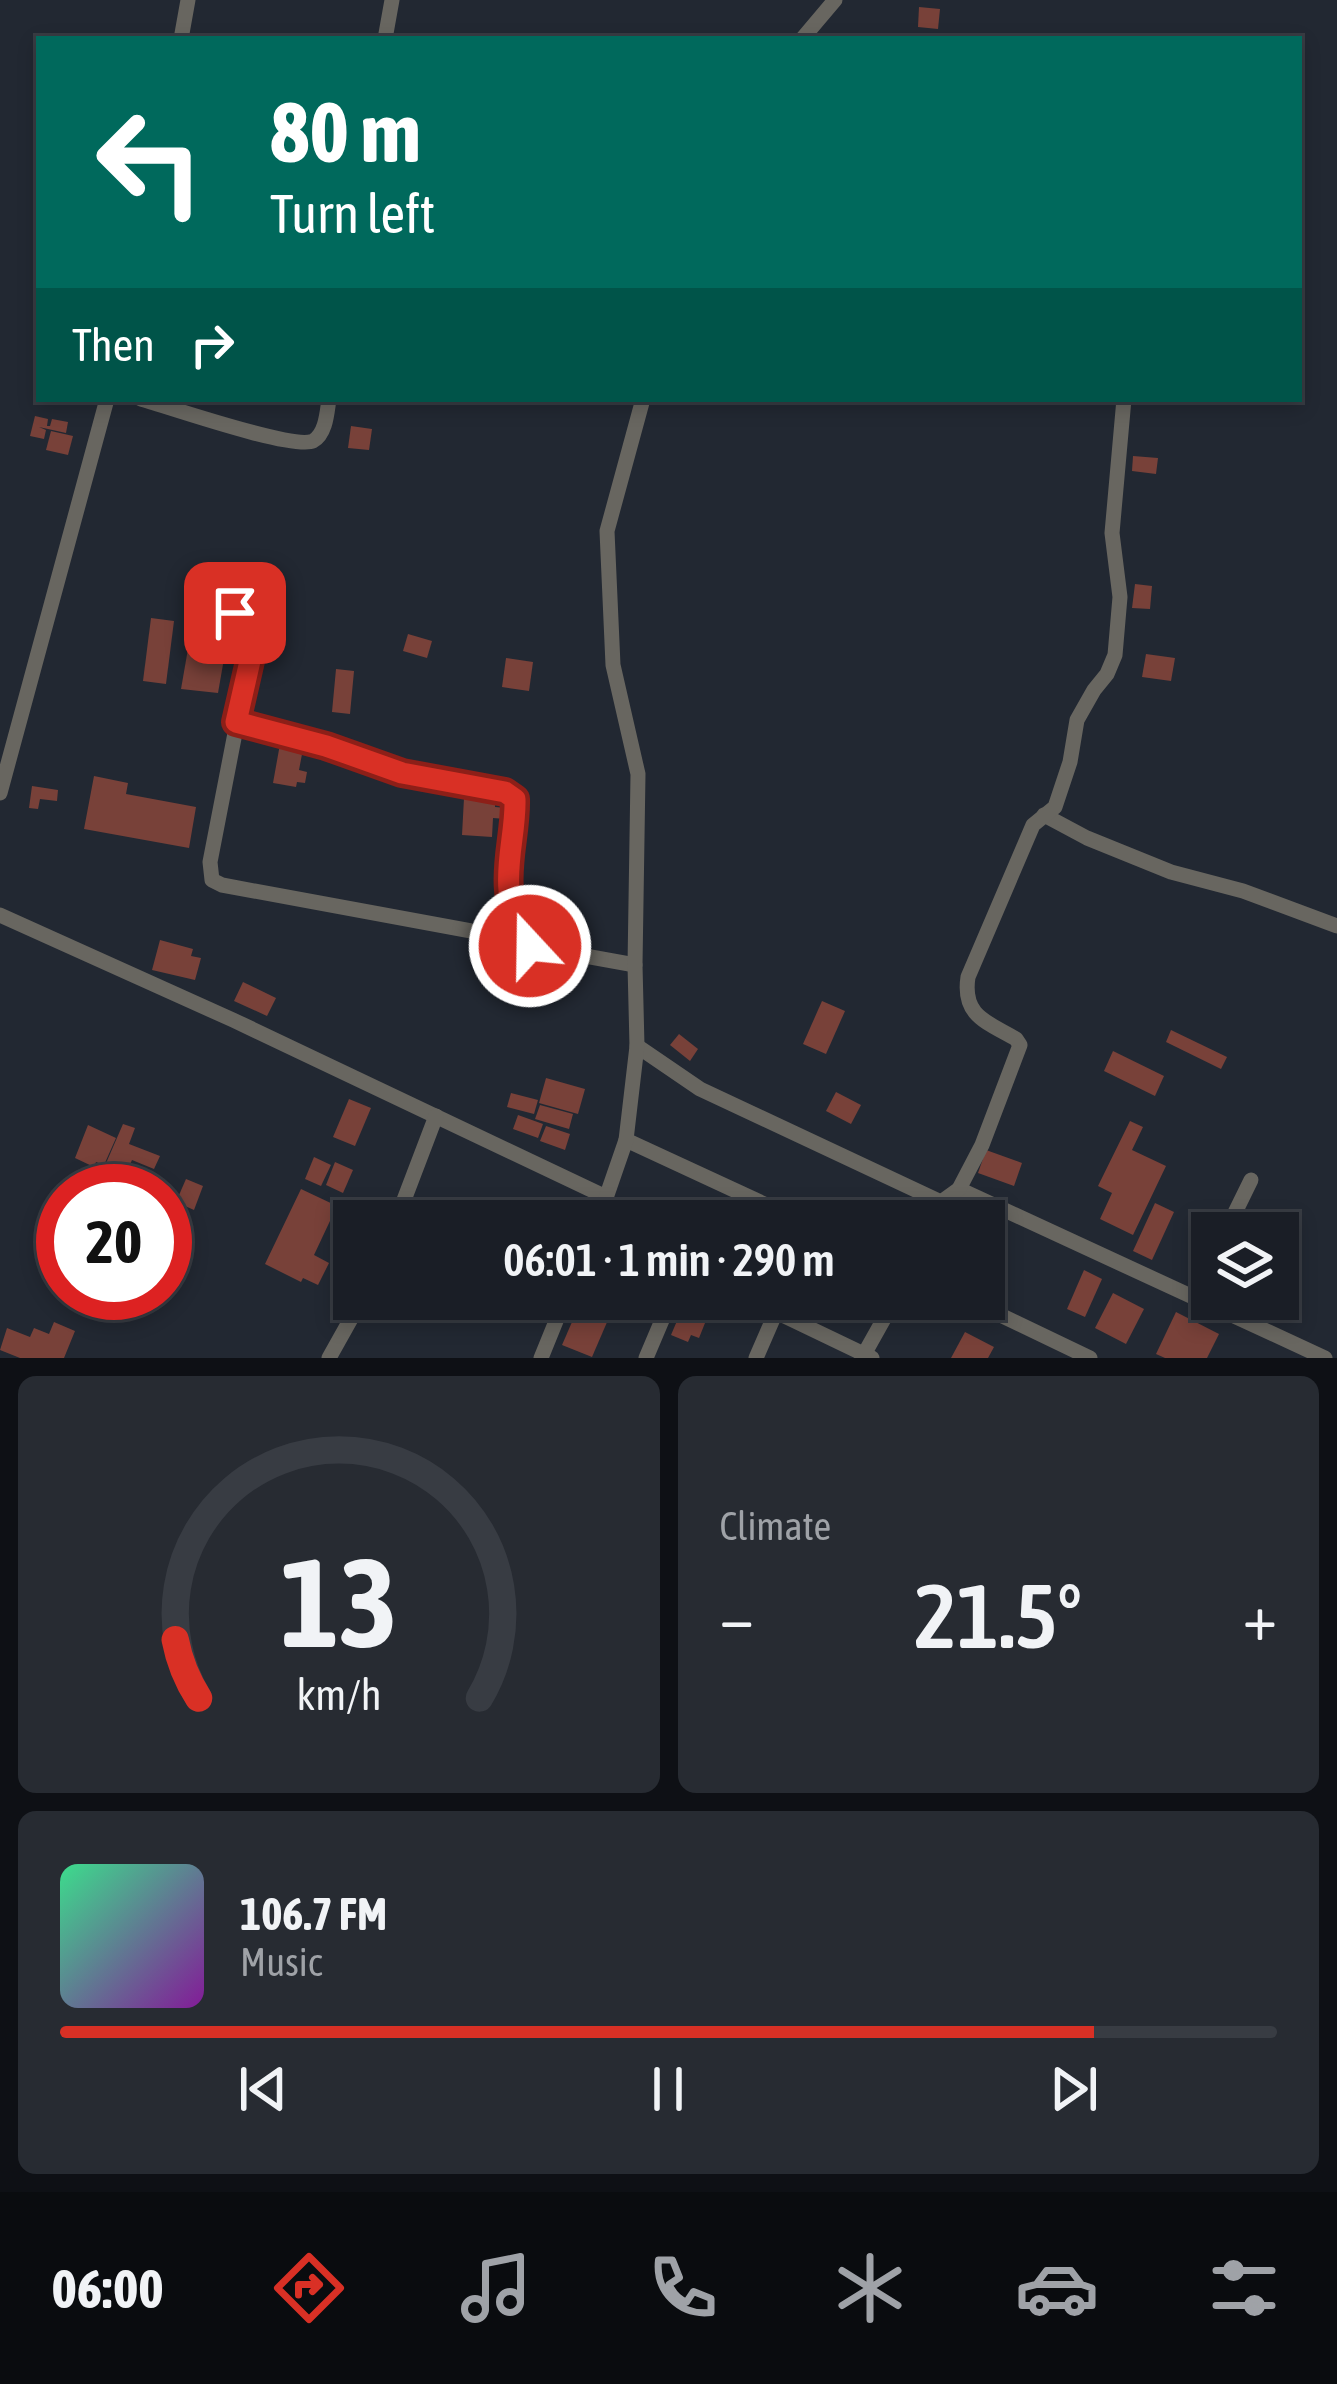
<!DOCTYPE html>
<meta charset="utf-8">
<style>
:root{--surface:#1a1e26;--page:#272b32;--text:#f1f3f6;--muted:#9fa2a7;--line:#383c43;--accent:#d93025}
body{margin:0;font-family:"Asap Condensed",sans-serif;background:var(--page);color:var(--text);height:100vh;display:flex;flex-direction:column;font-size:45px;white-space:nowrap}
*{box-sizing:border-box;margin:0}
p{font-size:39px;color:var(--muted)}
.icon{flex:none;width:66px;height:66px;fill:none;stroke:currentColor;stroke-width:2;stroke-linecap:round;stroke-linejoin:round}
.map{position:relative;height:1358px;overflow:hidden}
.sheet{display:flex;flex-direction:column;gap:18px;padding:18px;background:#0e1015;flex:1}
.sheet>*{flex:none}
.hud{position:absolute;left:36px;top:36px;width:1266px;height:366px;border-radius:0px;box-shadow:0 6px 18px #0003,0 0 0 3px var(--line);background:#00695c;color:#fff;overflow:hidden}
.tools{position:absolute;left:1191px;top:1212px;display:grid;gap:24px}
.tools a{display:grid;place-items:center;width:108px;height:108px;border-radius:0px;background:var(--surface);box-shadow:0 6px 18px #0003,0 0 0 3px var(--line);font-size:60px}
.speed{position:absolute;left:36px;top:1164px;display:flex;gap:24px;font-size:60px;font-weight:700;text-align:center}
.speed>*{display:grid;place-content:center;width:156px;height:156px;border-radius:50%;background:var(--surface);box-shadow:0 6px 18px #0003,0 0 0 3px var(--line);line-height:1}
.speed .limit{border:18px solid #d22;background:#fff;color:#111}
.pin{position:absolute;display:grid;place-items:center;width:102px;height:102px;color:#fff;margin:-51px;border-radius:24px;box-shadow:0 6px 18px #0006}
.me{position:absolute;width:132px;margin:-66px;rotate:339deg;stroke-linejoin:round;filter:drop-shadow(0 0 9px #0008)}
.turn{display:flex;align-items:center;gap:42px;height:252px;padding:0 36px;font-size:54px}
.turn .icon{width:156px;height:156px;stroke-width:2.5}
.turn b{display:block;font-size:84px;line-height:102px}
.then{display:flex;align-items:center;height:114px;padding:0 36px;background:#0003;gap:24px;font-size:45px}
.big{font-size:90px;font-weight:600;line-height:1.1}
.sheet .tile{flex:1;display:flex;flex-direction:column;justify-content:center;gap:18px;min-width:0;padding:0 42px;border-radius:18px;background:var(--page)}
.sheet .dial{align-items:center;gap:0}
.dial svg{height:312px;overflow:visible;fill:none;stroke:var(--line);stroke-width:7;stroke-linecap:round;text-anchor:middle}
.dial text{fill:var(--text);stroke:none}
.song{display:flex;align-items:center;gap:36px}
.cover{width:144px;height:144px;border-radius:18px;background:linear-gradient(135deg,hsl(150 70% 55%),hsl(290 70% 35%))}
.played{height:12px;border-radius:6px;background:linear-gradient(90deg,var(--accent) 85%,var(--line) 85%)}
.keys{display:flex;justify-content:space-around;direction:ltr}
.heat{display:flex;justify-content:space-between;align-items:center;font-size:66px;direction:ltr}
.sheet .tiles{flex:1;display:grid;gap:18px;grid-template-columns:1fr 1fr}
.tile:last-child{grid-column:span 2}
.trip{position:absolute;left:333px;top:1200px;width:672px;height:120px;border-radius:0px;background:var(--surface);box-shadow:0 6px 18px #0003,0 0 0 3px var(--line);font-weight:600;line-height:120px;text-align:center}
.menu{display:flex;height:192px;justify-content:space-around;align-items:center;background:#0a0c0f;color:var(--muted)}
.menu .icon{width:84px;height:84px}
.menu .active{color:var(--accent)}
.menu b{font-size:54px;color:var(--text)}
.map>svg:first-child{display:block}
</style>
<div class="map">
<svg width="1337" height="1358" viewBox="0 0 1337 1358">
<rect width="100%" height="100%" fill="#222832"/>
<g fill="#784139">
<path d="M 919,7 L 940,9 L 938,29 L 918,27 Z"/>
<path d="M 35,416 L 48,419 L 47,426 L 50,426 L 52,419 L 68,422 L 66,433 L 39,427 L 46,430 L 44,439 L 30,436 Z"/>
<path d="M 351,426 L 372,429 L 369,450 L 348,448 Z"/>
<path d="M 51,431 L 73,436 L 68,455 L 46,450 Z"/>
<path d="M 1133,456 L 1158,458 L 1156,474 L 1132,471 Z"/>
<path d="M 1135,584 L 1152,586 L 1150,609 L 1132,608 Z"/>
<path d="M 151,618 L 174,621 L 166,684 L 143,681 Z"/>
<path d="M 192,626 L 229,630 L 218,693 L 181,689 Z"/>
<path d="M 408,634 L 432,641 L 427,658 L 403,651 Z"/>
<path d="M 1146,654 L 1175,658 L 1171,681 L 1142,677 Z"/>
<path d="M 506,658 L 533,662 L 529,691 L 502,687 Z"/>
<path d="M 336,669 L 354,671 L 350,714 L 332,712 Z"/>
<path d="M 280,744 L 303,749 L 299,770 L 307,772 L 305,783 L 297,782 L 296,787 L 273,783 Z"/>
<path d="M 94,776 L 128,783 L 126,794 L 196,807 L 189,848 L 84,829 Z"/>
<path d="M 32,786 L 58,790 L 57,801 L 40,799 L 38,809 L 29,808 Z"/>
<path d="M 464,798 L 495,800 L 495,807 L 507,808 L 506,819 L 493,818 L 492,837 L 462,835 Z"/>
<path d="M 160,940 L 193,949 L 191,956 L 201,958 L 195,980 L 152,970 Z"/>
<path d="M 243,982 L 276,998 L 267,1016 L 234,1001 Z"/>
<path d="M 822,1001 L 845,1011 L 826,1054 L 803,1044 Z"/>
<path d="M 1171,1030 L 1227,1057 L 1221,1069 L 1166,1042 Z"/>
<path d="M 679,1034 L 698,1049 L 690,1061 L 670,1045 Z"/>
<path d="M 1113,1051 L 1164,1076 L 1155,1096 L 1104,1071 Z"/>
<path d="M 546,1078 L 585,1089 L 578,1114 L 539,1103 Z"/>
<path d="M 836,1092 L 861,1105 L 851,1124 L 826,1111 Z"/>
<path d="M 511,1093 L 538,1100 L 534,1114 L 507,1107 Z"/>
<path d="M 349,1099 L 371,1108 L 355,1146 L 333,1137 Z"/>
<path d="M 540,1105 L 573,1114 L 569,1129 L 535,1119 Z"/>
<path d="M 518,1115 L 543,1124 L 538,1138 L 513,1129 Z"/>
<path d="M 1130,1121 L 1143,1127 L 1132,1150 L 1166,1166 L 1133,1235 L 1100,1219 L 1112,1193 L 1098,1186 Z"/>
<path d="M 123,1124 L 135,1128 L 129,1144 L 160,1156 L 154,1169 L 132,1160 L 123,1180 L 130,1183 L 127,1191 L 94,1191 Z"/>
<path d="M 88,1125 L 116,1138 L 104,1165 L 96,1162 L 94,1167 L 75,1158 Z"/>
<path d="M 546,1126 L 570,1134 L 565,1150 L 540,1141 Z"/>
<path d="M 986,1150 L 1022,1163 L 1014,1186 L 978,1173 Z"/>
<path d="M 314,1157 L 331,1165 L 321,1186 L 305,1179 Z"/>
<path d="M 335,1162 L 353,1170 L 343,1193 L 326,1185 Z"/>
<path d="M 186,1179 L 203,1186 L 194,1210 L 176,1202 Z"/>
<path d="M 301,1189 L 337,1206 L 314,1255 L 329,1263 L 318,1285 L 303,1278 L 301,1282 L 265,1264 Z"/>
<path d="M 899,1197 L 900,1216 L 878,1217 L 877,1198 Z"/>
<path d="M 1155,1203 L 1174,1212 L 1152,1260 L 1133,1251 Z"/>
<path d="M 1084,1270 L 1102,1279 L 1085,1317 L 1067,1309 Z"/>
<path d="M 1113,1293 L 1144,1309 L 1126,1344 L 1095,1328 Z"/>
<path d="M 582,1299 L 617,1299 L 592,1357 L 562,1345 Z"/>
<path d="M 685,1302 L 709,1313 L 699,1338 L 691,1335 L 688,1342 L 671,1335 Z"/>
<path d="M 1176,1312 L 1219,1334 L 1207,1358 L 1165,1358 L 1156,1354 Z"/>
<path d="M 54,1322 L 75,1331 L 64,1358 L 20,1358 L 0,1350 L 7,1328 L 30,1337 L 34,1328 L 49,1334 Z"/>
<path d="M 965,1332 L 994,1347 L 988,1358 L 951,1358 Z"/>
</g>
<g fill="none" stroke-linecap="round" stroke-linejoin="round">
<g stroke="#686660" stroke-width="15">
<path d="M 181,39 L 188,0"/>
<path d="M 385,39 L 392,0"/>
<path d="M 802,39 L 835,0"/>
<path d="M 141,399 C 169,407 293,450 313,441 C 326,434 327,412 329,399"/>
<path d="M 201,586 C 231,610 247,620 249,661 L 210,862 L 212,880 L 222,885 L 493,935 L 530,946 L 635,965"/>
<path d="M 236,722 L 326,746 L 402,773 L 505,792 L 515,799 C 517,829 506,860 508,890 C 510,910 522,928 530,946"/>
<path d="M 0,793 L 107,399"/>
<path d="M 1044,815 L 1087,838 L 1171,872 L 1243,891 L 1337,926"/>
<path d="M 0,915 L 233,1020 L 606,1197"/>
<path d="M 637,1046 L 700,1089 L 941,1202"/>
<path d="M 626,1140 L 801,1221"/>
<path d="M 959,1189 L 1325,1358"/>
<path d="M 396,1221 L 436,1116"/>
<path d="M 598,1221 L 626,1140 L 637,1046 L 635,965 L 638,774 L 613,665 L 607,531 L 643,399"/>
<path d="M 933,1221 L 941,1202 L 959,1189 L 982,1145 L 1020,1045 L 1016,1039 C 987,1022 962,1016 968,977 L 1033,825 L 1055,807 L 1070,762 L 1077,720 L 1094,690 L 1107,674 L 1115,655 L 1120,597 L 1112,533 L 1124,399"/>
<path d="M 1225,1233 L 1251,1180"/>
<path d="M 1195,1296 L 1212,1260"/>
<path d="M 749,1299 L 872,1358"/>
<path d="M 967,1299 L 1090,1358"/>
<path d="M 329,1358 L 362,1299"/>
<path d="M 541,1358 L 565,1299"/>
<path d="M 646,1358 L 671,1299"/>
<path d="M 756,1358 L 776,1312"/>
<path d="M 862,1358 L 895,1299"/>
</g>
</g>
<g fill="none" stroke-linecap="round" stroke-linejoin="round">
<g stroke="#8d1f18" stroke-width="30">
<path id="route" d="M 235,613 L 248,639 L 250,661 L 236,722 L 326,746 L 402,773 L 505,792 L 515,799 C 516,829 506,860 509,890 C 510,910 522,928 530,946"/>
</g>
<use href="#route" stroke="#d93025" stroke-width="21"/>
</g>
</svg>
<div class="tools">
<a><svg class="icon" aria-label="layers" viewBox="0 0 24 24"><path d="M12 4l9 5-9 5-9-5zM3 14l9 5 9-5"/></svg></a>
</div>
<div class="speed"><div class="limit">20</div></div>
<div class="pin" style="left:235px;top:613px;background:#d93025"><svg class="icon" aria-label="arrive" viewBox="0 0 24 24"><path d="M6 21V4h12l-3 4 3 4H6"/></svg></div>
<svg class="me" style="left:530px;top:946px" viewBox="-20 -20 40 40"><circle r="17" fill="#d93025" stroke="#fff" stroke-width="3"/><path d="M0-11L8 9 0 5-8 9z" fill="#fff"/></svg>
<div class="trip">06:01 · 1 min · 290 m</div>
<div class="hud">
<div class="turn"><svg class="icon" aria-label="left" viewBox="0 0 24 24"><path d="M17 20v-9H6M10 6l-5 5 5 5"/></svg><div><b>80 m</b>Turn left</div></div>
<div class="then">Then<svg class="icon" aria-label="right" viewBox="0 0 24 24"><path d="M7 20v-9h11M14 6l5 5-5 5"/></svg></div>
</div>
</div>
<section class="sheet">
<div class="tiles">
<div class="tile dial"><svg viewBox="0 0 100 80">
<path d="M14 69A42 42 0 1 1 86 69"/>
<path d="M14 69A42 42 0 0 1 8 54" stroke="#d93025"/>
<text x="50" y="56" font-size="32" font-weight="700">13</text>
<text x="50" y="72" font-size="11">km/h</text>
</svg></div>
<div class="tile"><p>Climate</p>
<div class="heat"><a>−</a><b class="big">21.5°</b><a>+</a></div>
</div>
<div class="tile">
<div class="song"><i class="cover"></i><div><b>106.7 FM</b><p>Music</p></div></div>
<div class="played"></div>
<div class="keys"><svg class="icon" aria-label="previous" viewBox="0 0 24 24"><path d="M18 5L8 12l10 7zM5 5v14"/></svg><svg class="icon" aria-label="pause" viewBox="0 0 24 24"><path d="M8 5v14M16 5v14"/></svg><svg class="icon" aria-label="next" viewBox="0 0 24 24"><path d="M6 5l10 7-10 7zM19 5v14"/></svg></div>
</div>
</div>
</section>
<nav class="menu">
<b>06:00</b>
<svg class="icon active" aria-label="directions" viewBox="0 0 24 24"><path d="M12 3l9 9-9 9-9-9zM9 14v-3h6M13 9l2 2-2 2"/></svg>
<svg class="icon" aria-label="music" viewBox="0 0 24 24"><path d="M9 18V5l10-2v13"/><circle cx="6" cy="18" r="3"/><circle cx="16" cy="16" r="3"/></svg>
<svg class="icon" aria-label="phone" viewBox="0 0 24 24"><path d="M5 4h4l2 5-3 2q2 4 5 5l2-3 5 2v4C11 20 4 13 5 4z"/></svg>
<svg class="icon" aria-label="climate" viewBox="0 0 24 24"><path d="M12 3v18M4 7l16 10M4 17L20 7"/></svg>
<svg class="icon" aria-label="car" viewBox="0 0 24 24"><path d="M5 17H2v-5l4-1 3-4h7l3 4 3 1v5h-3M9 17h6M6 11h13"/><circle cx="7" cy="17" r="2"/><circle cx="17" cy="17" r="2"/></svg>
<svg class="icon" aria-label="filters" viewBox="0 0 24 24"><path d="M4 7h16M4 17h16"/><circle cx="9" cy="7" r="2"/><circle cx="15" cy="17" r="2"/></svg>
</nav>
